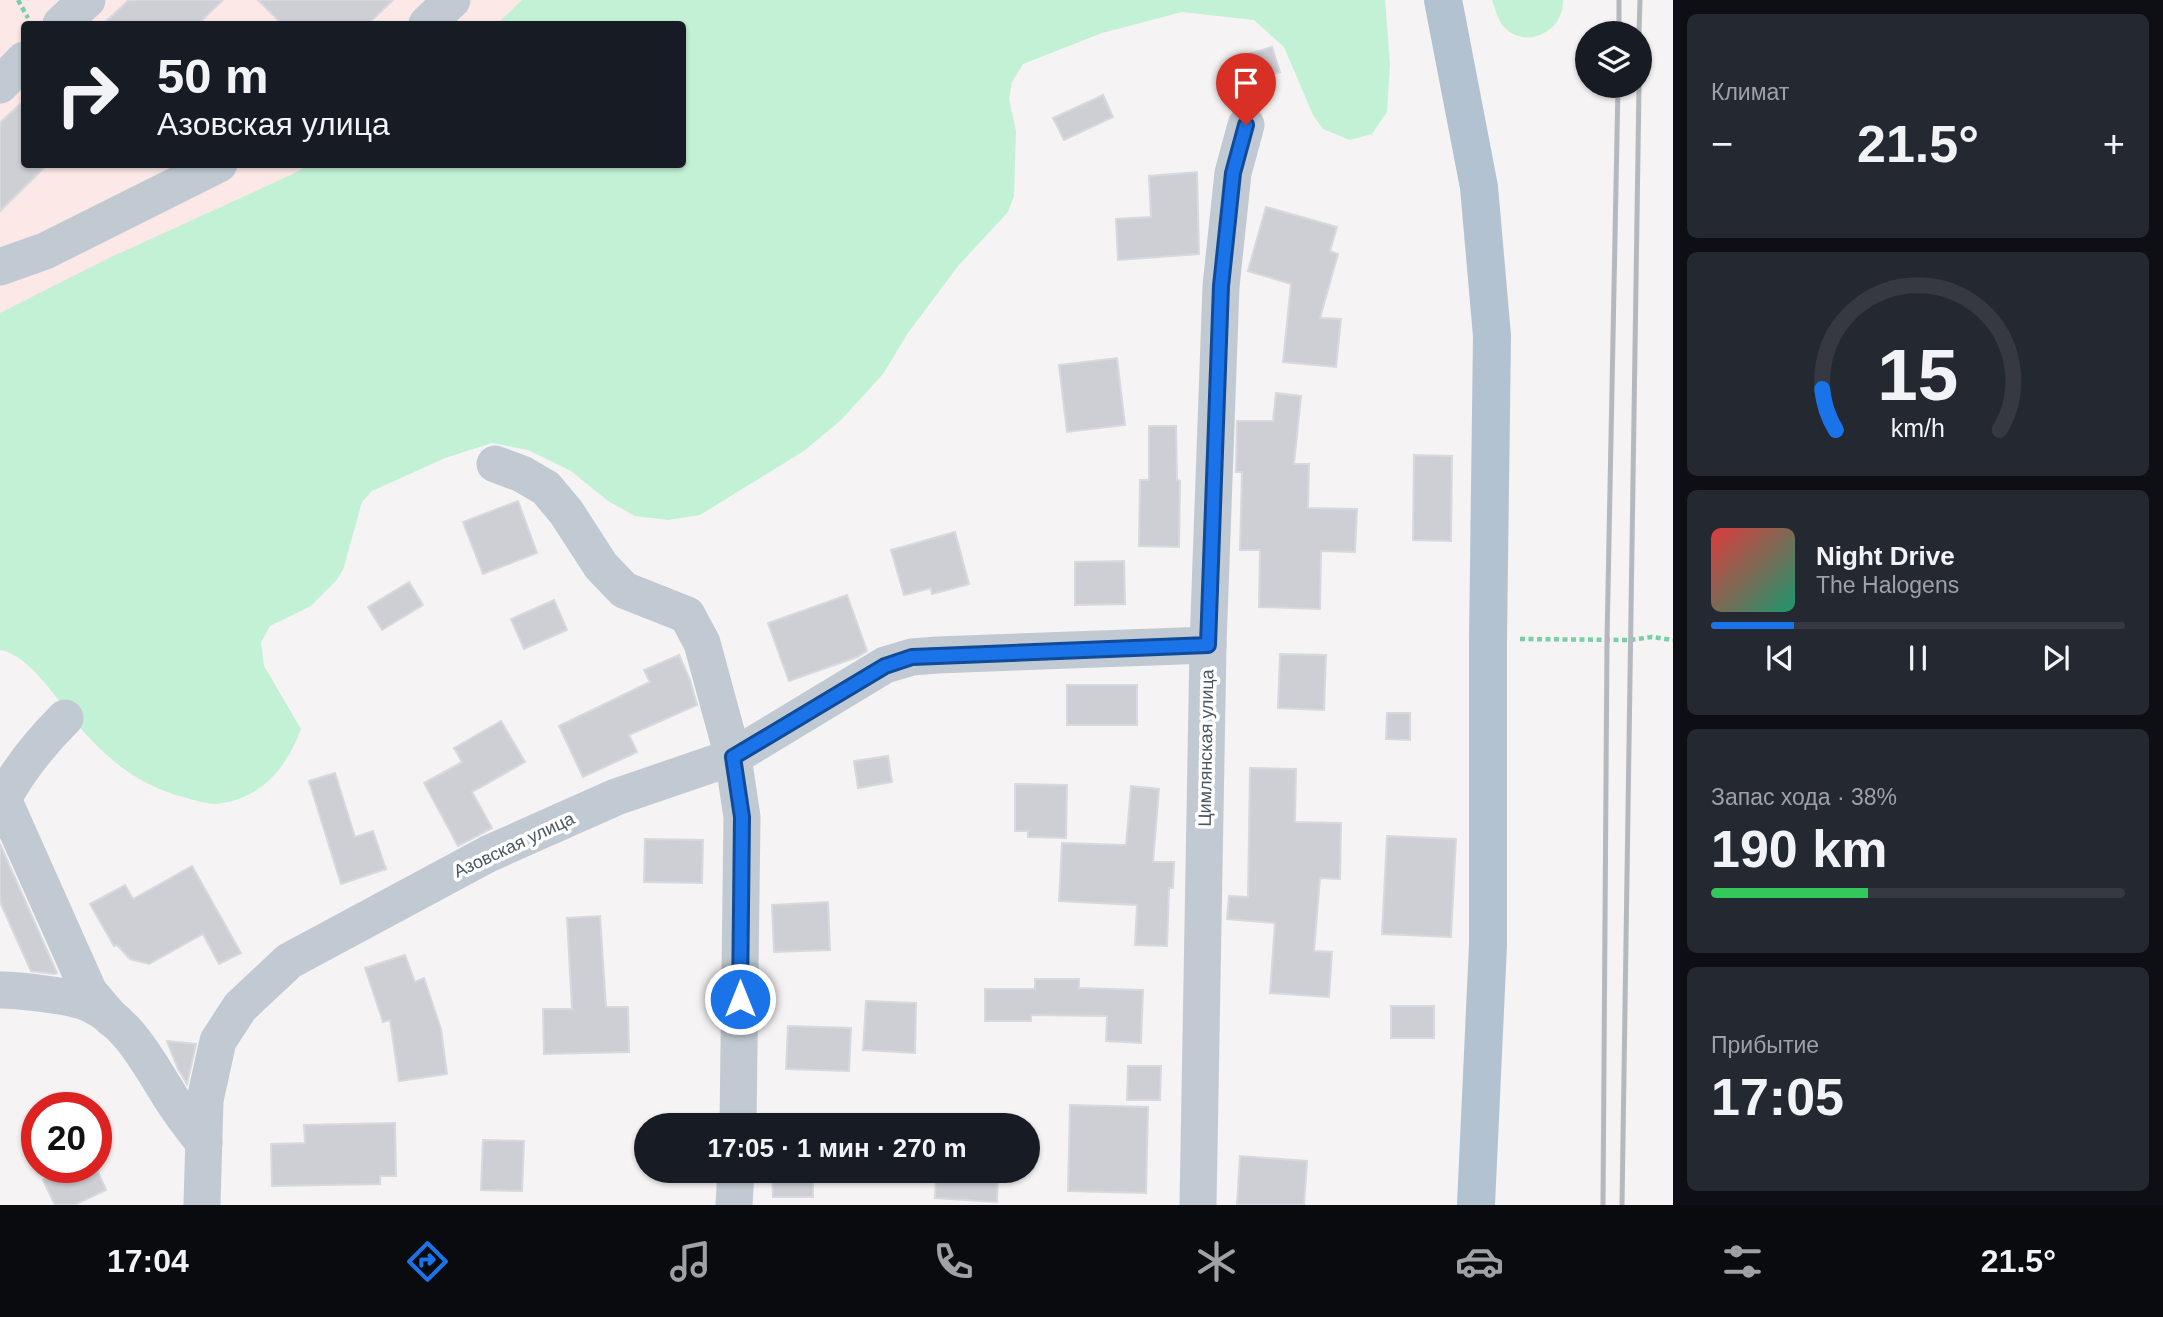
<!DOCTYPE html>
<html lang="ru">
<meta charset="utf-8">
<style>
:root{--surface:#171b24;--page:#242831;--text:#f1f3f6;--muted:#9ea1a6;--line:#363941;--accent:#1a73e8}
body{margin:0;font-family:Arial,sans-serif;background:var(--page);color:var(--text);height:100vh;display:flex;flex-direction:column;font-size:26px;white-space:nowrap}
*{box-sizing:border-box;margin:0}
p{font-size:23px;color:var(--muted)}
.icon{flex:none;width:38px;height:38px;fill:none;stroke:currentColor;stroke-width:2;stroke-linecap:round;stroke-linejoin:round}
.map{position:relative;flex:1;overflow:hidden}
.side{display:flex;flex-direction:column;gap:14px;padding:14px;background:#0d0f14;width:490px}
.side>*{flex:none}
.hud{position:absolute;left:21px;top:21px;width:665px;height:147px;border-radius:7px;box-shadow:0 2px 5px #0004;background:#171b24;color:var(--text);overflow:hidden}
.buttons{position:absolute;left:1575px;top:21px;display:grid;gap:14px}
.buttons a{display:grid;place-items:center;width:77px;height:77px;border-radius:50%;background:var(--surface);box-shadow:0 2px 5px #0004;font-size:35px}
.speed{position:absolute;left:21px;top:1092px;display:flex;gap:14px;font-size:35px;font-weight:700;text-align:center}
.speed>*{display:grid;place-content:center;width:91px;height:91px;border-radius:50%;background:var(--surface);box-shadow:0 2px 5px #0004;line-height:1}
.speed .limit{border:10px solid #d22;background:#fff;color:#111}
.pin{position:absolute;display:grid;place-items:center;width:60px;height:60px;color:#fff;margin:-72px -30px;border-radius:50% 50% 50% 0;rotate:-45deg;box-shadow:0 0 7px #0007}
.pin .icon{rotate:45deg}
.me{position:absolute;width:77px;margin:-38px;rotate:0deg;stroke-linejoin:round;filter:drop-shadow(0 0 5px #0008)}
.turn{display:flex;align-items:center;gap:24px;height:147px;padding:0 21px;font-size:32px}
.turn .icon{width:91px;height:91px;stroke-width:2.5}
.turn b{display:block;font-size:49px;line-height:60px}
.big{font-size:52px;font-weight:700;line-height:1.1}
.side .widget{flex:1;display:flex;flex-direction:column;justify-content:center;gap:10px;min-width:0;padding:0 24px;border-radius:10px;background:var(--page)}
.side .dial{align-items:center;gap:0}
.dial svg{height:182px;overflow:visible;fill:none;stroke:var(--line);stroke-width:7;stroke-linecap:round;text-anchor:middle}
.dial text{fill:var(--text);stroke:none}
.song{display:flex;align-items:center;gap:21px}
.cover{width:84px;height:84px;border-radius:10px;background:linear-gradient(135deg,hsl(0 70% 55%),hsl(160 70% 35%))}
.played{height:7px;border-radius:4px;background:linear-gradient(90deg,var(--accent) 20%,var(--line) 20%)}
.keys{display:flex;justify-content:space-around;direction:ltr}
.heat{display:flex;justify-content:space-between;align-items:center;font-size:38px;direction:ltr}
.charge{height:10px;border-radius:5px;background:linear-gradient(90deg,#34c759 38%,var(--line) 0)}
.trip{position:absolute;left:634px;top:1113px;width:406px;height:70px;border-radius:35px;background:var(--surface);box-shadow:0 2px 5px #0004;font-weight:700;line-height:70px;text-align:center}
.dock{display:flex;height:112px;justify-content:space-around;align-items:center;background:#090b0e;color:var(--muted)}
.dock .icon{width:49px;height:49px}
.dock .selected{color:var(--accent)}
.dock b{font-size:32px;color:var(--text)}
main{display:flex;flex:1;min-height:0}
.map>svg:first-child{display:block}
</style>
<main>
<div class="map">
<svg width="1673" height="1205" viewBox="0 0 1673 1205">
<rect width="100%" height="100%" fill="#f5f3f3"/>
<path fill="#fce8e6" d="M 0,0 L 620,0 L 594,24 L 24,24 L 24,164 L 450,165 L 0,386 Z"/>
<g fill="#c3f1d5">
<path d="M 522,0 L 1385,0 L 1390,64 L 1387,112 L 1372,134 L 1350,140 L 1323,129 L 1313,115 L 1284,47 L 1254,20 L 1182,12 L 1102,33 L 1023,64 L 1012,82 L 1009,99 L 1016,131 L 1014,196 L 1008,212 L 958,266 L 908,333 L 883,374 L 841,420 L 804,451 L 700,515 L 668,520 L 635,516 L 608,501 L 571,471 L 528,450 L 492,443 L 445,458 L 372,491 L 362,502 L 343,570 L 335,582 L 311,606 L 270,626 L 261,642 L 264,666 L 301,729 C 289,761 269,790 235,800 C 212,807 206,803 183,797 C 142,786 111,763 83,731 C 63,709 31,654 0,650 L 0,313 L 109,258 L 293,174 L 309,165 L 682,164 L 682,24 L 497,24 Z"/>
<path d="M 1492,0 L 1563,0 C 1564,33 1524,50 1503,26 C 1498,20 1495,8 1492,0 Z"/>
</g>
<g fill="#cdcfd5" stroke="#d7d9de" stroke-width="2">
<path d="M 129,0 L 223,0 L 198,24 L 103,24 Z"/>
<path d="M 258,0 L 393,0 L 368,24 L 282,24 Z"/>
<path d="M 1272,47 L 1280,72 L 1252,80 L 1245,55 Z"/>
<path d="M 1103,95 L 1113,117 L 1064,140 L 1053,118 Z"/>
<path d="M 24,100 L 24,164 L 48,164 L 0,211 L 0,123 Z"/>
<path d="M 1197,172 L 1199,254 L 1118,260 L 1116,219 L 1151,217 L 1149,176 Z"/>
<path d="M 1266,207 L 1337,227 L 1330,251 L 1338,254 L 1320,318 L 1341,319 L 1336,367 L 1283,362 L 1291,284 L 1248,271 Z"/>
<path d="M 1117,358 L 1125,425 L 1067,432 L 1059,365 Z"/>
<path d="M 1276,393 L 1301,396 L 1294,464 L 1309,464 L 1308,508 L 1357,509 L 1355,552 L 1321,551 L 1320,609 L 1259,607 L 1260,550 L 1240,550 L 1242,472 L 1236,472 L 1237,421 L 1273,421 Z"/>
<path d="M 1149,426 L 1176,426 L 1177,480 L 1180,481 L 1179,547 L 1139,546 L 1140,480 L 1149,480 Z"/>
<path d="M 1414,455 L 1452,456 L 1451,541 L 1413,540 Z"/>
<path d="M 518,501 L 537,553 L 483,574 L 463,522 Z"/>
<path d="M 955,532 L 969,584 L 932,594 L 931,588 L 904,595 L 891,550 Z"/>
<path d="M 1124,561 L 1125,604 L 1075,605 L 1075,562 Z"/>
<path d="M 409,582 L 423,605 L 382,630 L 368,607 Z"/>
<path d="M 847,595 L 867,651 L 857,657 L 789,681 L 768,623 Z"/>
<path d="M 554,600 L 567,630 L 524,649 L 511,619 Z"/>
<path d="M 1280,654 L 1326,655 L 1324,710 L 1278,708 Z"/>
<path d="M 679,655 L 690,680 L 697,705 L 629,735 L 637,752 L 583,777 L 559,726 L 650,682 L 644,670 Z"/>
<rect x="1067" y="685" width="70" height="40"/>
<path d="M 1387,713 L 1410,713 L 1410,740 L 1386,739 Z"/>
<path d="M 501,721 L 525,762 L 472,792 L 492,828 L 458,846 L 424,783 L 462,762 L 454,748 Z"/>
<path d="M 888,756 L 892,782 L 858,788 L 854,761 Z"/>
<path d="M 1250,768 L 1296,769 L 1295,822 L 1341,823 L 1340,879 L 1320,878 L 1314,951 L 1332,952 L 1329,997 L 1270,993 L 1275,923 L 1227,919 L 1229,896 L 1248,897 Z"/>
<path d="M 335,773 L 355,837 L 373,831 L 386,869 L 341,884 L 309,781 Z"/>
<path d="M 1015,784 L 1067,785 L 1066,838 L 1028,837 L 1028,831 L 1015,831 Z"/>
<path d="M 1131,786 L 1159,789 L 1153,862 L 1174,862 L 1173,888 L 1169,888 L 1167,946 L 1135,945 L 1137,905 L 1059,901 L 1062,843 L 1126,845 Z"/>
<path d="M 1387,836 L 1456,839 L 1451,937 L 1382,934 Z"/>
<path d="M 645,839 L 703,840 L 702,883 L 644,882 Z"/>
<path d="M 0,844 L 57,973 L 54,974 L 31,971 L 0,902 Z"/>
<path d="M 192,866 L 241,953 L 219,964 L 203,934 L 149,964 L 130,959 L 117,945 L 114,946 L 90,904 L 125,885 L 133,899 Z"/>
<path d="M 828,902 L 830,950 L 774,952 L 772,905 Z"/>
<path d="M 600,916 L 606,1007 L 628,1007 L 629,1052 L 544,1054 L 543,1009 L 572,1009 L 567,918 Z"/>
<path d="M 405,955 L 415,982 L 424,978 L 441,1029 L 447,1074 L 399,1081 L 390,1020 L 383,1022 L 365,968 Z"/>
<path d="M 1035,979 L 1079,979 L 1079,988 L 1143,990 L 1141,1043 L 1106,1041 L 1107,1016 L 1031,1015 L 1031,1021 L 985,1021 L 985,989 L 1035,989 Z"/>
<path d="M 866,1001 L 916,1003 L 915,1053 L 863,1050 Z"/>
<rect x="1391" y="1006" width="43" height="32"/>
<path d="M 788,1026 L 851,1028 L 849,1071 L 786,1069 Z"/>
<path d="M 167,1041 L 196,1044 L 187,1084 L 178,1069 Z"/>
<path d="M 1128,1066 L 1161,1066 L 1160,1100 L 1127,1100 Z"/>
<path d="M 1070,1105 L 1148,1107 L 1146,1193 L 1068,1191 Z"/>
<path d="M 395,1123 L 396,1176 L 380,1176 L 380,1184 L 272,1186 L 271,1144 L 305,1143 L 304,1125 Z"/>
<path d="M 483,1140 L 524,1141 L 522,1191 L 481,1190 Z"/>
<path d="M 1240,1156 L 1307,1161 L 1304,1205 L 1237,1205 Z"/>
<path d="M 70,1167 L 96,1167 L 106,1190 L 74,1205 L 55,1205 L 43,1180 Z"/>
<path d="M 772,1171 L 813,1171 L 813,1197 L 773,1197 Z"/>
<path d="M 936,1171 L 998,1171 L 997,1202 L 935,1198 Z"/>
</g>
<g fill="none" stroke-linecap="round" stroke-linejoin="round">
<g stroke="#7ad0a6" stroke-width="4.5" stroke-dasharray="5 3.5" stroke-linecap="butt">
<path d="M 18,0 L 28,18"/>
<path d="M 1520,639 L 1630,640 L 1652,637 L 1673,640"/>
</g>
<g stroke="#c1cad2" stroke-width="37">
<path d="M 61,24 L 87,0"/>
<path d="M 427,24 L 452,0"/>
<path d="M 0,85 L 24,60"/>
<path d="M 0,267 L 45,251 L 219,164"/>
<path d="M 495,464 L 522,474 L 546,488 L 566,512 L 601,566 L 624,590 L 687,615 L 702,643 L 733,757 L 742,817 L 738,1125"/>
<path d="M 65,718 C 41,742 19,769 3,799 L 89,992 L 112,1019"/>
<path d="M 0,990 C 18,990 74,996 90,1004 C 131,1023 151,1068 175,1104 C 184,1118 194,1130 204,1143"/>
<path d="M 202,1205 L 205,1100 L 218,1041 L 240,1007 L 289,961 L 488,854 L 616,797 L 733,757 L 885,665 L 912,657 L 937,655 L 1208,645"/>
<path d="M 734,1205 L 736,1171"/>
<path d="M 1198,1205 L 1208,645 L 1221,286 L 1233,173 L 1246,125"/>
</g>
<path stroke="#b3c2d1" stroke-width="38" d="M 1443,0 L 1479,187 L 1492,336 L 1488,640 L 1488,945 L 1476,1205"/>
<g stroke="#b5b8bd" stroke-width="5">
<path d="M 1619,33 L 1619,0"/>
<path d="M 1639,33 L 1640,0"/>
<path d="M 1603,1205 L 1607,640 L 1618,86"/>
<path d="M 1622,1205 L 1639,86"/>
</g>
</g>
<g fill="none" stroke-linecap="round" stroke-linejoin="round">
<g stroke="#114b97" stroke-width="18">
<path id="route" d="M 740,999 L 742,817 L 733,757 L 885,666 L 912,657 L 1208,645 L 1221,286 L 1233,173 L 1246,125"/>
</g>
<use href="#route" stroke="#1a73e8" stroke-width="12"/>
</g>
<g text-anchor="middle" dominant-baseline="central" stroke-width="7" stroke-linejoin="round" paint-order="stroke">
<g font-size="18" fill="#4a5661" stroke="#fff">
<text transform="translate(1206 748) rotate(-89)">Цимлянская улица</text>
<text transform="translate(514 845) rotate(-25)">Азовская улица</text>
</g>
</g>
</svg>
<div class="buttons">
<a><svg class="icon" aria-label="layers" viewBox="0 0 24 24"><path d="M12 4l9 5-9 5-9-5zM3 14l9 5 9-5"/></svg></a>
</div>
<div class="speed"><div class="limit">20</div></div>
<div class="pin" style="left:1246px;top:125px;background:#d93025"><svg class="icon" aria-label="arrive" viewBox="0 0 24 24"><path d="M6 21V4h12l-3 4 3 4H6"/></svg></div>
<svg class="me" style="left:740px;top:999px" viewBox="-20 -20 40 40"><circle r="17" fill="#1a73e8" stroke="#fff" stroke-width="3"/><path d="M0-11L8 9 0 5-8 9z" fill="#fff"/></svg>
<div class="trip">17:05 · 1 мин · 270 m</div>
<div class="hud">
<div class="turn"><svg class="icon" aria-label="right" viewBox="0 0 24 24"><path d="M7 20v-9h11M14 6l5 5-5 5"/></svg><div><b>50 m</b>Азовская улица</div></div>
</div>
</div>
<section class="side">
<div class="widget"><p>Климат</p>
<div class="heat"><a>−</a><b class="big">21.5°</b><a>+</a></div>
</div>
<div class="widget dial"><svg viewBox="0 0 100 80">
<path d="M14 69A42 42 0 1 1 86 69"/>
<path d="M14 69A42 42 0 0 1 8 51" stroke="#1a73e8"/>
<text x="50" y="56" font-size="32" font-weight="700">15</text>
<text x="50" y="72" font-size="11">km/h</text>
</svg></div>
<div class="widget">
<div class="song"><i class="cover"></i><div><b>Night Drive</b><p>The Halogens</p></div></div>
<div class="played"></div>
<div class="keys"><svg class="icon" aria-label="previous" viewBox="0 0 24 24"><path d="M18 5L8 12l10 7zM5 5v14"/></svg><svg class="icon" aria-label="pause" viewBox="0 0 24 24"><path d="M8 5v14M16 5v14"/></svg><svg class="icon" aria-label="next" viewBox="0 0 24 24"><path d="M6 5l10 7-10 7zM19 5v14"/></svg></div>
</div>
<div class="widget"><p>Запас хода · 38%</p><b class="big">190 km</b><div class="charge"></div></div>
<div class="widget"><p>Прибытие</p><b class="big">17:05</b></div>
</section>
</main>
<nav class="dock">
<b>17:04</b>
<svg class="icon selected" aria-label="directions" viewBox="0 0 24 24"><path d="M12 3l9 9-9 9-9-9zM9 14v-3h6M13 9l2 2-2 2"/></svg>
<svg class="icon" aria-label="music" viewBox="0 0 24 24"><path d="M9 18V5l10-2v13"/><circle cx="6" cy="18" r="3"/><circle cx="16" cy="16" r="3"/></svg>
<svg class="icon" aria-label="phone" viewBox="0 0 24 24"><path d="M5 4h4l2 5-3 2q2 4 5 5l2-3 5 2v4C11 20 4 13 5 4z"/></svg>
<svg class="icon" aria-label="climate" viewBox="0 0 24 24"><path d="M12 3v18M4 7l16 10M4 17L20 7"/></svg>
<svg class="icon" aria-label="car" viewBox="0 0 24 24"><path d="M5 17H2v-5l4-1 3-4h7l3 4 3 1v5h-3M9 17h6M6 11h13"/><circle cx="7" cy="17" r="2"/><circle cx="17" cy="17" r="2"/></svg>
<svg class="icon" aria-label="filters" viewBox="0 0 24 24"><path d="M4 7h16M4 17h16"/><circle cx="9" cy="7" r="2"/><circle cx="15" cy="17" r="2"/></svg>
<b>21.5°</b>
</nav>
